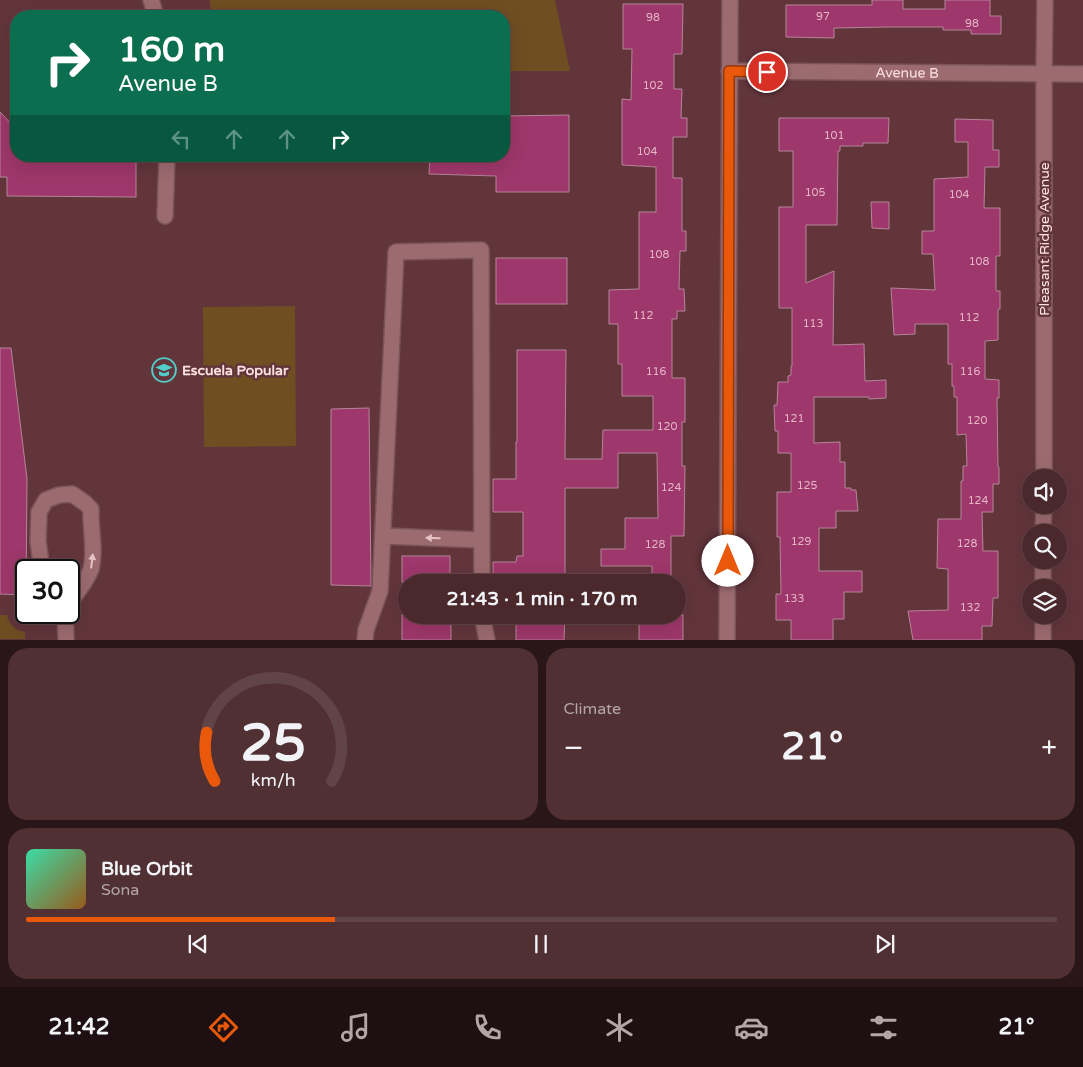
<!DOCTYPE html>
<meta charset="utf-8">
<style>
:root{--surface:#4a282c;--page:#513034;--text:#f1f3f6;--muted:#b2a6a9;--line:#614448;--accent:#ea580c}
body{margin:0;font-family:"Varela Round",sans-serif;background:var(--page);color:var(--text);height:100vh;display:flex;flex-direction:column;font-size:19px;white-space:nowrap}
*{box-sizing:border-box;margin:0}
p{font-size:16px;color:var(--muted)}
.icon{flex:none;width:28px;height:28px;fill:none;stroke:currentColor;stroke-width:2;stroke-linecap:round;stroke-linejoin:round}
.map{position:relative;height:640px;overflow:hidden}
.side{display:flex;flex-direction:column;gap:8px;padding:8px;background:#291618;flex:1}
.side>*{flex:none}
.guide{position:absolute;left:10px;top:10px;width:500px;height:152px;border-radius:20px;box-shadow:0 5px 20px #0002,0 0 0 1px var(--line);background:#0b6e4f;color:#fff;overflow:hidden}
.buttons{position:absolute;left:1022px;top:469px;display:grid;gap:10px}
.buttons a{display:grid;place-items:center;width:45px;height:45px;border-radius:50%;background:var(--surface);box-shadow:0 5px 20px #0002,0 0 0 1px var(--line);font-size:25px}
.speed{position:absolute;left:15px;top:559px;display:flex;gap:10px;font-size:25px;font-weight:700;text-align:center}
.speed>*{display:grid;place-content:center;width:65px;height:65px;border-radius:50%;background:var(--surface);box-shadow:0 5px 20px #0002,0 0 0 1px var(--line);line-height:1}
.speed .limit{border:2px solid #111;border-radius:8px;background:#fff;color:#111}
.pin{position:absolute;display:grid;place-items:center;width:42px;height:42px;color:#fff;margin:-21px;border:2px solid #fff;border-radius:50%;box-shadow:0 1px 5px #0007}
.me{position:absolute;width:55px;margin:-28px;rotate:0deg;stroke-linejoin:round;filter:drop-shadow(0 0 4px #0008)}
.turn{display:flex;align-items:center;gap:18px;height:105px;padding:0 25px;font-size:22px}
.turn .icon{width:65px;height:65px;stroke-width:2.5}
.turn b{display:block;font-size:35px;line-height:42px}
.lanes{display:flex;align-items:center;height:48px;padding:0 25px;background:#0003;justify-content:center;gap:25px;direction:ltr}
.lanes .off{opacity:.35}
.big{font-size:38px;font-weight:700;line-height:1.1}
.side .tile{flex:1;display:flex;flex-direction:column;justify-content:center;gap:8px;min-width:0;padding:0 18px;border-radius:20px;background:var(--page)}
.side .dial{align-items:center;gap:0}
.dial svg{height:130px;overflow:visible;fill:none;stroke:var(--line);stroke-width:7;stroke-linecap:round;text-anchor:middle}
.dial text{fill:var(--text);stroke:none}
.song{display:flex;align-items:center;gap:15px}
.cover{width:60px;height:60px;border-radius:8px;background:linear-gradient(135deg,hsl(160 70% 55%),hsl(30 70% 35%))}
.played{height:5px;border-radius:2px;background:linear-gradient(90deg,var(--accent) 30%,var(--line) 30%)}
.keys{display:flex;justify-content:space-around;direction:ltr}
.heat{display:flex;justify-content:space-between;align-items:center;font-size:28px;direction:ltr}
.side .tiles{flex:1;display:grid;gap:8px;grid-template-columns:1fr 1fr}
.tile:last-child{grid-column:span 2}
.trip{position:absolute;left:398px;top:574px;width:288px;height:50px;border-radius:25px;background:var(--surface);box-shadow:0 5px 20px #0002,0 0 0 1px var(--line);font-weight:700;line-height:50px;text-align:center}
.menu{display:flex;height:80px;justify-content:space-around;align-items:center;background:#1e1012;color:var(--muted)}
.menu .icon{width:35px;height:35px}
.menu .selected{color:var(--accent)}
.menu b{font-size:22px;color:var(--text)}
.map>svg:first-child{display:block}
</style>
<div class="map">
<svg width="1083" height="640" viewBox="0 0 1083 640">
<rect width="100%" height="100%" fill="#62353b"/>
<g fill="#6f4e22">
<path d="M 210,0 L 555,0 L 570,71 L 504,71 L 504,16 L 211,16 Z"/>
<path d="M 295,306 L 296,446 L 204,447 L 203,307 Z"/>
<path d="M 0,615 L 7,615 C 9,624 15,631 25,632 L 25,639 L 0,639 Z"/>
</g>
<g fill="#9e376b" stroke="#b58599">
<path d="M 872,0 L 903,0 L 903,9 L 945,9 L 945,0 L 990,0 L 990,16 L 1001,16 L 1001,34 L 971,34 L 971,30 L 943,30 L 943,27 L 888,27 L 834,28 L 834,38 L 786,37 L 786,5 L 872,5 Z"/>
<path d="M 623,4 L 683,4 L 682,54 L 674,54 L 674,89 L 682,89 L 681,118 L 687,118 L 687,137 L 673,137 L 673,178 L 682,178 L 682,231 L 686,231 L 686,251 L 680,251 L 679,289 L 684,289 L 685,311 L 677,311 L 677,319 L 672,319 L 672,378 L 685,378 L 685,422 L 682,422 L 682,466 L 685,466 L 684,536 L 671,536 L 671,582 L 652,582 L 652,566 L 601,566 L 601,549 L 625,549 L 625,518 L 658,518 L 657,453 L 618,453 L 618,488 L 565,488 L 565,582 L 493,582 L 493,562 L 516,562 L 517,556 L 523,556 L 523,512 L 493,512 L 493,479 L 516,479 L 516,442 L 517,442 L 517,350 L 566,350 L 565,459 L 602,459 L 603,430 L 653,430 L 653,396 L 622,396 L 622,364 L 618,364 L 618,324 L 609,324 L 609,290 L 639,289 L 639,212 L 656,212 L 656,167 L 622,165 L 622,99 L 631,100 L 632,49 L 623,49 Z"/>
<path d="M 0,112 L 16,129 L 16,156 L 136,156 L 136,197 L 7,196 L 7,177 L 0,177 Z"/>
<path d="M 569,115 L 569,192 L 496,192 L 496,176 L 429,174 L 430,156 L 504,156 L 504,116 Z"/>
<path d="M 779,118 L 889,118 L 888,143 L 863,143 L 863,146 L 840,146 L 840,151 L 838,151 L 837,225 L 806,225 L 806,283 L 834,271 L 833,345 L 864,344 L 865,381 L 886,380 L 886,398 L 869,399 L 869,397 L 814,397 L 814,443 L 840,442 L 840,462 L 845,462 L 845,488 L 851,488 L 851,490 L 856,490 L 858,511 L 836,511 L 836,528 L 819,528 L 819,571 L 862,571 L 862,592 L 844,592 L 844,619 L 833,619 L 833,640 L 791,640 L 791,620 L 776,620 L 776,594 L 781,594 L 780,537 L 777,537 L 777,492 L 791,492 L 791,453 L 778,453 L 778,431 L 775,431 L 774,405 L 777,405 L 778,382 L 788,382 L 788,376 L 791,375 L 791,366 L 792,366 L 792,308 L 779,308 L 779,207 L 793,207 L 793,151 L 779,151 Z"/>
<path d="M 955,119 L 993,120 L 993,150 L 999,150 L 999,167 L 985,167 L 984,208 L 1000,208 L 1000,256 L 996,256 L 996,291 L 1000,291 L 1000,309 L 998,309 L 998,340 L 985,341 L 985,379 L 999,380 L 999,398 L 997,398 L 998,467 L 999,467 L 999,484 L 993,484 L 993,512 L 982,512 L 983,551 L 998,551 L 998,598 L 993,598 L 992,626 L 982,626 L 982,640 L 913,640 L 908,611 L 948,610 L 948,569 L 937,568 L 938,519 L 961,519 L 961,481 L 963,481 L 963,466 L 967,466 L 966,434 L 957,435 L 957,397 L 954,397 L 954,386 L 952,386 L 952,364 L 948,364 L 948,324 L 915,324 L 915,334 L 894,335 L 891,288 L 935,290 L 933,254 L 922,254 L 922,231 L 934,231 L 934,179 L 968,177 L 968,142 L 955,142 Z"/>
<path d="M 871,202 L 889,202 L 889,229 L 872,228 Z"/>
<rect x="496" y="258" width="71" height="46"/>
<path d="M 0,348 L 11,348 L 27,479 L 26,595 L 0,594 Z"/>
<path d="M 369,408 L 371,586 L 331,585 L 331,409 Z"/>
<rect x="402" y="556" width="48" height="26"/>
<rect x="402" y="615" width="49" height="25"/>
<path d="M 516,615 L 565,615 L 564,640 L 516,640 Z"/>
<rect x="639" y="615" width="44" height="25"/>
</g>
<g fill="none" stroke-linecap="round" stroke-linejoin="round">
<g stroke="#795358" stroke-width="18">
<g id="minor">
<path d="M 151,0 L 156,16"/>
<path id="s1" d="M 729,71 L 1083,74"/>
<path d="M 165,216 L 167,156"/>
<path d="M 1044,478 L 1044,74 L 1045,0"/>
<path d="M 1043,532 L 1044,505"/>
<path d="M 383,536 L 481,540"/>
<path d="M 42,570 L 38,541 L 39,512 L 46,500 L 59,495 L 72,494 L 85,503 L 91,509 C 90,529 96,550 91,569 C 87,581 76,594 69,603"/>
<path d="M 1043,588 L 1043,560"/>
<path d="M 65,612 L 66,640"/>
<path d="M 482,615 L 487,640"/>
<path d="M 365,640 L 366,630 L 380,591 L 396,252 L 481,250 L 482,582"/>
<path d="M 727,640 L 730,0"/>
<path d="M 1043,640 L 1043,615"/>
</g>
</g>
<use href="#minor" stroke="#9c6b70" stroke-width="15"/>
</g>
<defs><path id="oneway-solid" d="M-6-.8H1V-3.2L6.5 0L1 3.2V.8H-6Z" transform="scale(1.25)"/></defs>
<g fill="#e6c4c6">
<use href="#oneway-solid" transform="translate(433 538) rotate(-178)"/>
<use href="#oneway-solid" transform="translate(92 561) rotate(-83)"/>
</g>
<g fill="none" stroke-linecap="round" stroke-linejoin="round">
<g stroke="#983908" stroke-width="12">
<path id="route" d="M 728,561 L 729,71 L 767,72"/>
</g>
<use href="#route" stroke="#ea580c" stroke-width="9"/>
</g>
<defs>
<g id="school-ring" transform="scale(1.25)"><circle r="9.5" fill="#62353b" stroke="#53cdca" stroke-width="1.5"/><path d="M0-5L7-2L0 1L-7-2ZM-4 1L0 2.5L4 1V4Q0 6-4 4Z" fill="#53cdca"/></g>
</defs>
<g fill-rule="evenodd">
<use href="#school-ring" x="164" y="370"/>
</g>
<g text-anchor="middle" dominant-baseline="central" stroke-width="5" stroke-linejoin="round" paint-order="stroke">
<g font-size="11" fill="#e6b6c5">
<text x="823" y="16">97</text>
<text x="653" y="17">98</text>
<text x="972" y="23">98</text>
<text x="653" y="85">102</text>
<text x="834" y="135">101</text>
<text x="647" y="151">104</text>
<text x="815" y="192">105</text>
<text x="959" y="194">104</text>
<text x="659" y="254">108</text>
<text x="979" y="261">108</text>
<text x="643" y="315">112</text>
<text x="969" y="317">112</text>
<text x="813" y="323">113</text>
<text x="656" y="371">116</text>
<text x="970" y="371">116</text>
<text x="794" y="418">121</text>
<text x="977" y="420">120</text>
<text x="667" y="426">120</text>
<text x="807" y="485">125</text>
<text x="671" y="487">124</text>
<text x="978" y="500">124</text>
<text x="801" y="541">129</text>
<text x="967" y="543">128</text>
<text x="655" y="544">128</text>
<text x="794" y="598">133</text>
<text x="970" y="607">132</text>
</g>
<g font-size="14" fill="#fee1e3" stroke="#62353b">
<text stroke="none"><textPath href="#s1" startOffset="178">Avenue B</textPath></text>
<text transform="translate(1044 239) rotate(-90)">Pleasant Ridge Avenue</text>
</g>
<g font-size="14" font-weight="bold" fill="#fee1e3" stroke="#62353b" text-anchor="start">
<text x="182" y="370">Escuela Popular</text>
</g>
</g>
</svg>
<div class="buttons">
<a><svg class="icon" aria-label="sound" viewBox="0 0 24 24"><path d="M4 9h4l5-4v14l-5-4H4zM17 9q2 3 0 6"/></svg></a>
<a><svg class="icon" aria-label="search" viewBox="0 0 24 24"><circle cx="10" cy="10" r="6"/><path d="M15 15l6 6"/></svg></a>
<a><svg class="icon" aria-label="layers" viewBox="0 0 24 24"><path d="M12 4l9 5-9 5-9-5zM3 14l9 5 9-5"/></svg></a>
</div>
<div class="speed"><div class="limit">30</div></div>
<div class="pin" style="left:767px;top:72px;background:#d93025"><svg class="icon" aria-label="arrive" viewBox="0 0 24 24"><path d="M6 21V4h12l-3 4 3 4H6"/></svg></div>
<svg class="me" style="left:728px;top:561px" viewBox="-20 -20 40 40"><circle r="19" fill="#fff"/><path d="M0-13L10 11 0 6-10 11z" fill="#ea580c"/></svg>
<div class="trip">21:43 · 1 min · 170 m</div>
<div class="guide">
<div class="turn"><svg class="icon" aria-label="right" viewBox="0 0 24 24"><path d="M7 20v-9h11M14 6l5 5-5 5"/></svg><div><b>160 m</b>Avenue B</div></div>
<div class="lanes"><svg class="icon off" aria-label="left" viewBox="0 0 24 24"><path d="M17 20v-9H6M10 6l-5 5 5 5"/></svg><svg class="icon off" aria-label="ahead" viewBox="0 0 24 24"><path d="M12 20V5M6 11l6-6 6 6"/></svg><svg class="icon off" aria-label="ahead" viewBox="0 0 24 24"><path d="M12 20V5M6 11l6-6 6 6"/></svg><svg class="icon" aria-label="right" viewBox="0 0 24 24"><path d="M7 20v-9h11M14 6l5 5-5 5"/></svg></div>
</div>
</div>
<section class="side">
<div class="tiles">
<div class="tile dial"><svg viewBox="0 0 100 80">
<path d="M14 69A42 42 0 1 1 86 69"/>
<path d="M14 69A42 42 0 0 1 9 39" stroke="#ea580c"/>
<text x="50" y="56" font-size="32" font-weight="700">25</text>
<text x="50" y="72" font-size="11">km/h</text>
</svg></div>
<div class="tile"><p>Climate</p>
<div class="heat"><a>−</a><b class="big">21°</b><a>+</a></div>
</div>
<div class="tile">
<div class="song"><i class="cover"></i><div><b>Blue Orbit</b><p>Sona</p></div></div>
<div class="played"></div>
<div class="keys"><svg class="icon" aria-label="previous" viewBox="0 0 24 24"><path d="M18 5L8 12l10 7zM5 5v14"/></svg><svg class="icon" aria-label="pause" viewBox="0 0 24 24"><path d="M8 5v14M16 5v14"/></svg><svg class="icon" aria-label="next" viewBox="0 0 24 24"><path d="M6 5l10 7-10 7zM19 5v14"/></svg></div>
</div>
</div>
</section>
<nav class="menu">
<b>21:42</b>
<svg class="icon selected" aria-label="directions" viewBox="0 0 24 24"><path d="M12 3l9 9-9 9-9-9zM9 14v-3h6M13 9l2 2-2 2"/></svg>
<svg class="icon" aria-label="music" viewBox="0 0 24 24"><path d="M9 18V5l10-2v13"/><circle cx="6" cy="18" r="3"/><circle cx="16" cy="16" r="3"/></svg>
<svg class="icon" aria-label="phone" viewBox="0 0 24 24"><path d="M5 4h4l2 5-3 2q2 4 5 5l2-3 5 2v4C11 20 4 13 5 4z"/></svg>
<svg class="icon" aria-label="climate" viewBox="0 0 24 24"><path d="M12 3v18M4 7l16 10M4 17L20 7"/></svg>
<svg class="icon" aria-label="car" viewBox="0 0 24 24"><path d="M5 17H2v-5l4-1 3-4h7l3 4 3 1v5h-3M9 17h6M6 11h13"/><circle cx="7" cy="17" r="2"/><circle cx="17" cy="17" r="2"/></svg>
<svg class="icon" aria-label="filters" viewBox="0 0 24 24"><path d="M4 7h16M4 17h16"/><circle cx="9" cy="7" r="2"/><circle cx="15" cy="17" r="2"/></svg>
<b>21°</b>
</nav>
